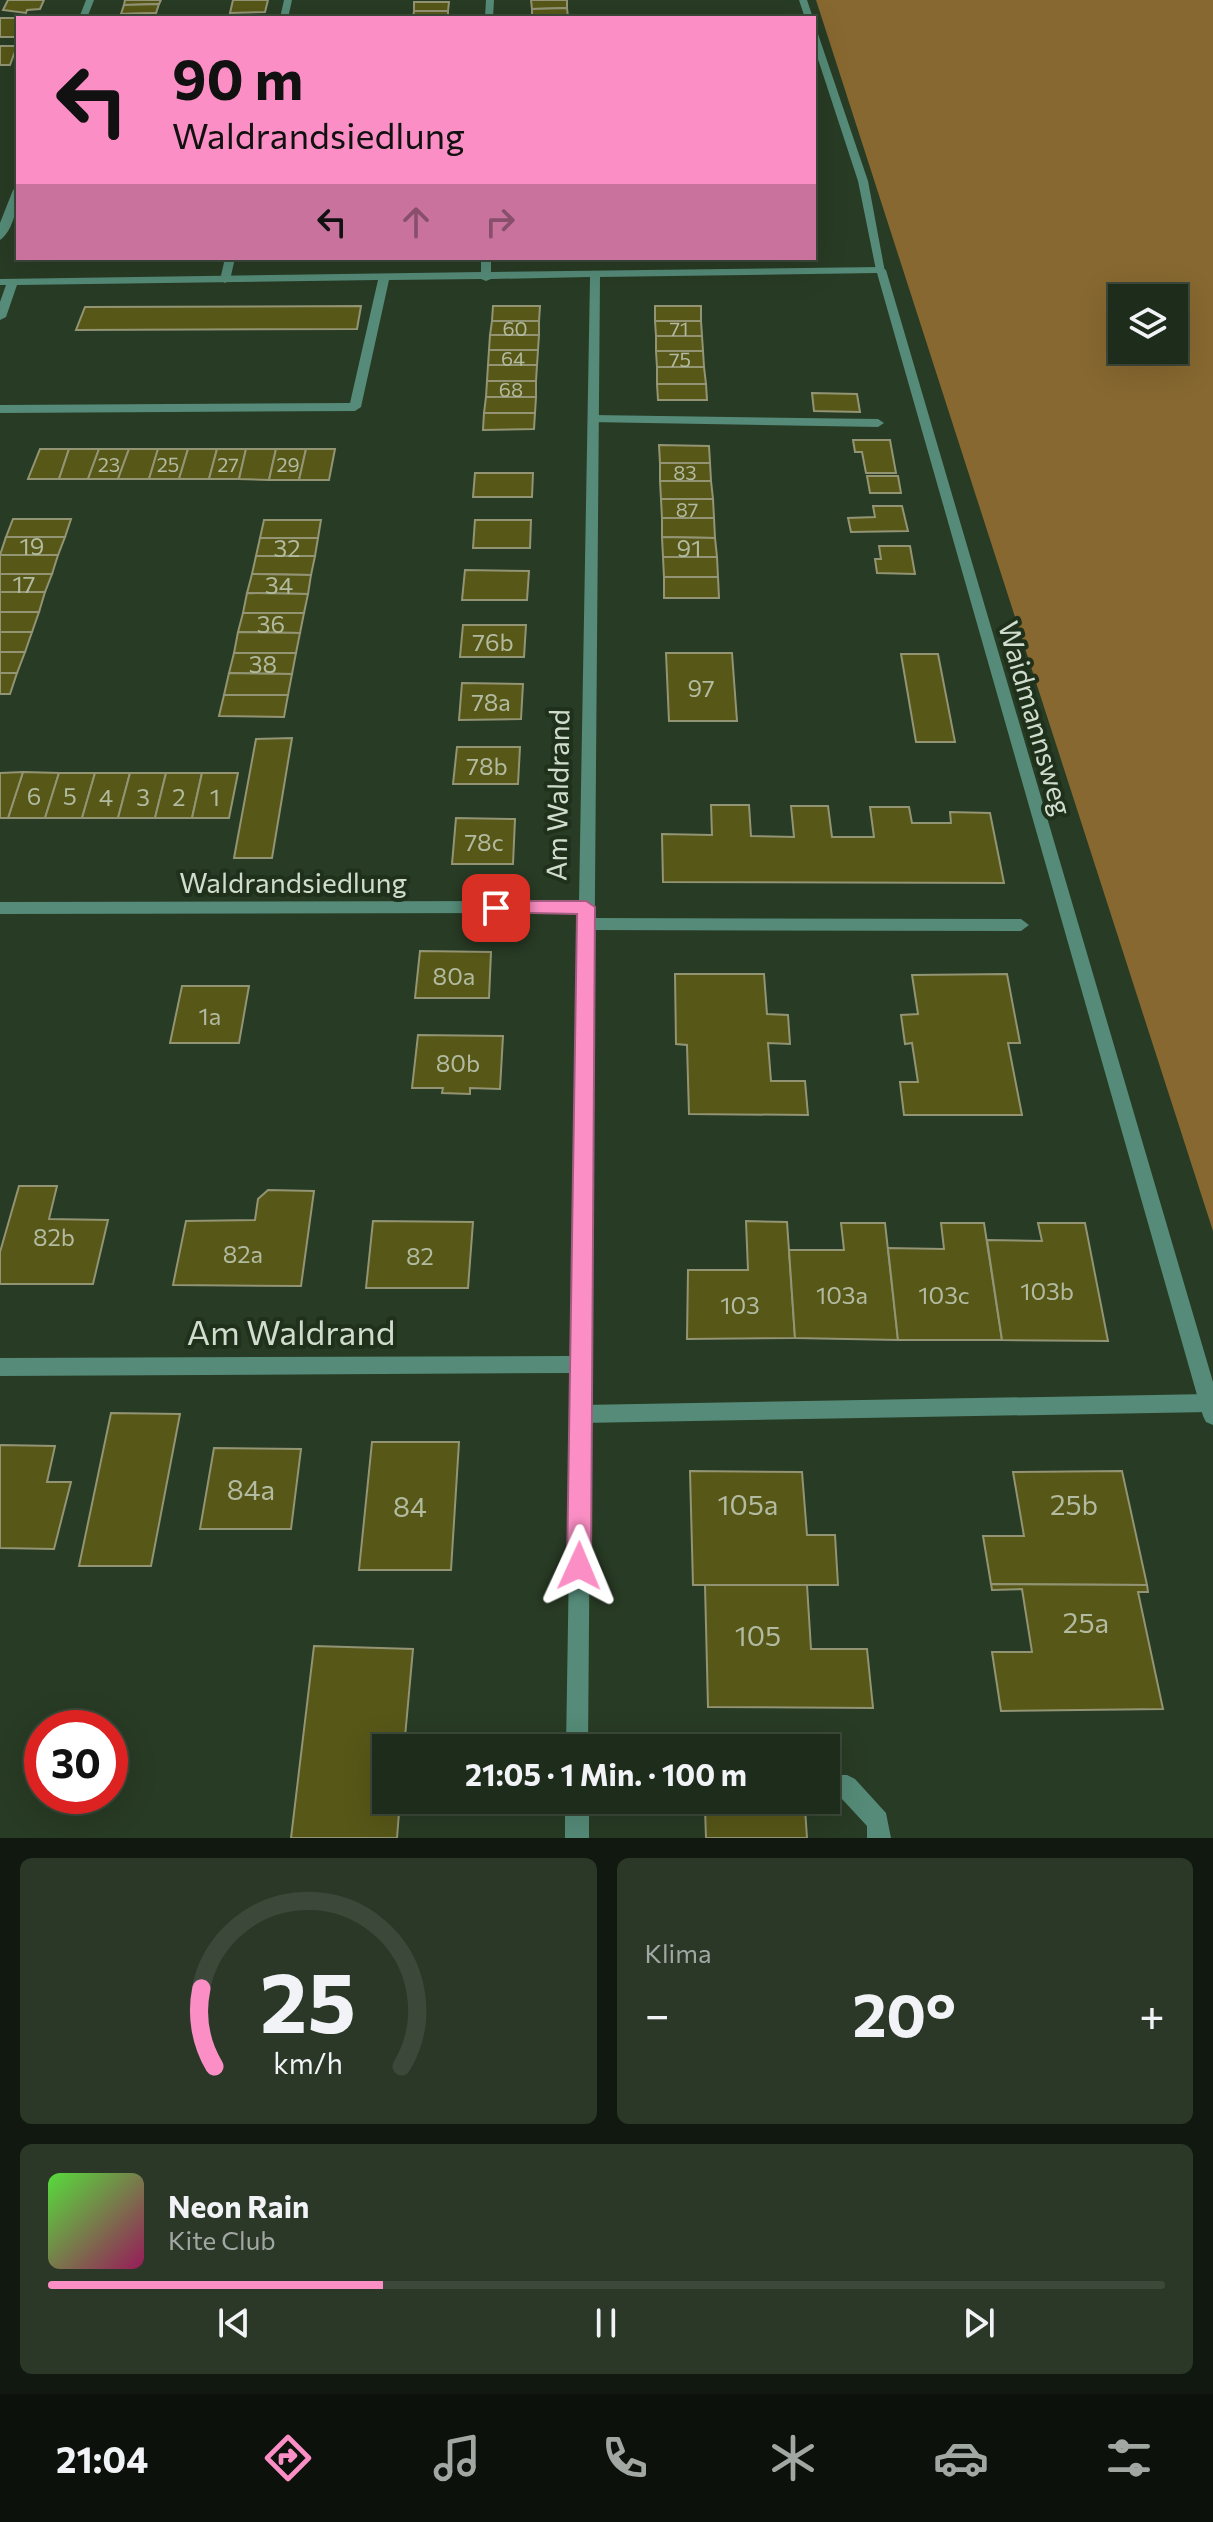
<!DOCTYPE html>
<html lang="de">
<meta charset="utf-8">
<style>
:root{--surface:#1e2c1b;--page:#2b3828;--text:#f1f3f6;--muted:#a1a7a3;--line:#3c483a;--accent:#fb8fc5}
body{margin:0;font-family:Commissioner,sans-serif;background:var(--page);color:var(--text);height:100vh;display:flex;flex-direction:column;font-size:30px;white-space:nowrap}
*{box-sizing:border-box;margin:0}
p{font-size:26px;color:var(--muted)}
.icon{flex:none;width:44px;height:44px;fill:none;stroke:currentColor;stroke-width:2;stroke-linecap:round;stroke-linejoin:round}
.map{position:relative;height:1838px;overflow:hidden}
.side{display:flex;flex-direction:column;gap:20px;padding:20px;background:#10180f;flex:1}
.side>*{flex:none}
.hud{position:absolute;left:16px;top:16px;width:800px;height:244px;border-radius:0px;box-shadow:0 8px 32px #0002,0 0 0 2px var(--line);background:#fb8fc5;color:#111;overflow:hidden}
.tools{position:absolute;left:1108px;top:284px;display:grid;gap:16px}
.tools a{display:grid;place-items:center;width:80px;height:80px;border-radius:0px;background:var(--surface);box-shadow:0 8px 32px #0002,0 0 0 2px var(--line);font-size:40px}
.speed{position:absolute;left:24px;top:1710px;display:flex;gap:16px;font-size:40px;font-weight:700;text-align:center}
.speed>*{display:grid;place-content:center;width:104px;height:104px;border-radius:50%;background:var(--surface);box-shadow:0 8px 32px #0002,0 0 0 2px var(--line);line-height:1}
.speed .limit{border:12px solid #d22;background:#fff;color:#111}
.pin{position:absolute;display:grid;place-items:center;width:68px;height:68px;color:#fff;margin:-34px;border-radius:16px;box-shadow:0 4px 12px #0006}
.me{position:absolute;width:88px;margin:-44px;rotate:1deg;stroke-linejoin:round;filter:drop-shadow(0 0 6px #0008)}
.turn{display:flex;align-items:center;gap:28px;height:168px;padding:0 24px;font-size:36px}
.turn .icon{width:104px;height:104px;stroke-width:2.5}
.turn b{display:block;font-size:56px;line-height:68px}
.lanes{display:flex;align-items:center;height:76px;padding:0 24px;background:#0003;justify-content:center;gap:40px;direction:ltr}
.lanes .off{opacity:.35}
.big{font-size:60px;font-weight:700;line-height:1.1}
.side .tile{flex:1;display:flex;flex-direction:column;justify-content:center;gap:12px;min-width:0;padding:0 28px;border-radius:12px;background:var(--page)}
.side .dial{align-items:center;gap:0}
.dial svg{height:208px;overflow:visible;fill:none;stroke:var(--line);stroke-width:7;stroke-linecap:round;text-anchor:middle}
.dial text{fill:var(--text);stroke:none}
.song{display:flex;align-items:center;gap:24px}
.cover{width:96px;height:96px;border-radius:12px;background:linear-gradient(135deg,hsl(110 70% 55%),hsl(330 70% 35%))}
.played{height:8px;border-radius:4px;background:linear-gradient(90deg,var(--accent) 30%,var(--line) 30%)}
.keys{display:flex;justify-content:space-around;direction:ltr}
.heat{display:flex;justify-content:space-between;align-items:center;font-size:44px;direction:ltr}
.side .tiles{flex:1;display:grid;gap:20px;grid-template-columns:1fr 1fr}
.tile:last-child{grid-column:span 2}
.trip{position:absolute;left:372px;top:1734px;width:468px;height:80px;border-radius:0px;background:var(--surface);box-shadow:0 8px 32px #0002,0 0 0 2px var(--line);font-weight:700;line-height:80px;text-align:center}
.menu{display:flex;height:128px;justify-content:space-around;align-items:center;background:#0c120b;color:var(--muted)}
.menu .icon{width:56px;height:56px}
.menu .selected{color:var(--accent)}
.menu b{font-size:36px;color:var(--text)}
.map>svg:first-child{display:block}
</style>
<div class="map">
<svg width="1213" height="1838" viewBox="0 0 1213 1838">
<rect width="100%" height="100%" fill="#283b24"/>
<path fill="#876830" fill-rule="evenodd" d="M 816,0 L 1213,0 L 1213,1231 ZM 1122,298 L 1174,298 L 1174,350 L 1122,350 Z"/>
<g fill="#575718" stroke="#929474" stroke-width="2">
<path d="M 8,0 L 44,0 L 40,9 L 27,10 L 26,13 L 3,10 Z"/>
<path d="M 125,0 L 161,0 L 159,4 L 124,5 Z"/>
<path d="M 233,0 L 268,0 L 265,12 L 230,13 Z"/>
<path d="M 531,0 L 567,0 L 567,8 L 532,9 Z"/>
<path d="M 414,2 L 449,2 L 448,11 L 414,11 Z"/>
<path d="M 159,4 L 156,13 L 121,14 L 124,5 Z"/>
<path d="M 567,8 L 568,17 L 532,17 L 532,9 Z"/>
<path d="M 414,11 L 448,11 L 448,18 L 413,18 Z"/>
<path d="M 156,13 L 155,18 L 119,18 L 121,14 Z"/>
<path d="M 0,18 L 35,18 L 18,18 L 18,37 L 0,37 Z"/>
<path d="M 0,46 L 17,46 L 10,65 L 0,65 Z"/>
<path d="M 361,306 L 357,329 L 76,330 L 85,307 Z"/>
<path d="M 493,306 L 540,306 L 539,321 L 492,321 Z"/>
<rect x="655" y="306" width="46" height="15"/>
<path d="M 492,321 L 539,321 L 539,335 L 490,335 Z"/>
<path d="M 655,321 L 701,321 L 702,336 L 656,336 Z"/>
<path d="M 490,335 L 539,335 L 538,350 L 489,350 Z"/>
<path d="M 656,336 L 702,336 L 703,351 L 656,351 Z"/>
<path d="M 489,350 L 538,350 L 537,365 L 488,365 Z"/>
<path d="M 656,351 L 703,351 L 704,367 L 657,367 Z"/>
<path d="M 488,365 L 537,365 L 536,381 L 487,381 Z"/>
<path d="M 657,367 L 704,367 L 706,384 L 657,384 Z"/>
<path d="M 487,381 L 536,381 L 536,397 L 486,397 Z"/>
<path d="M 657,384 L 706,384 L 707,400 L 658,400 Z"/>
<path d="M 812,393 L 857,394 L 860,412 L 814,411 Z"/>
<path d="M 486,397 L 536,397 L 535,413 L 484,413 Z"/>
<path d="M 484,413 L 535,413 L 534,429 L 483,430 Z"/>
<path d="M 853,440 L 890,440 L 896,473 L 866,473 L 862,452 L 855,452 Z"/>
<path d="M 659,445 L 709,446 L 710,463 L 660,463 Z"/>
<path d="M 40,449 L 69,449 L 59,479 L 28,479 Z"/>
<path d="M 69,449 L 99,449 L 88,479 L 59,479 Z"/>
<path d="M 99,449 L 129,449 L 118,479 L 88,479 Z"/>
<path d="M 129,449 L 158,449 L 149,479 L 118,479 Z"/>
<path d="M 158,449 L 188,449 L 179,479 L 149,479 Z"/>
<path d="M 188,449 L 217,449 L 209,479 L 179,479 Z"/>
<path d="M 217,449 L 246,449 L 239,479 L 209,479 Z"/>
<path d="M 246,449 L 276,449 L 269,480 L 239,479 Z"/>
<path d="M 276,449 L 306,449 L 299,480 L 269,480 Z"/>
<path d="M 306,449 L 335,449 L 329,480 L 299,480 Z"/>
<path d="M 660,463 L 710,463 L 711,481 L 660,481 Z"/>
<path d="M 475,473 L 533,473 L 532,497 L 473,497 Z"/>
<path d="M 867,476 L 898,476 L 901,493 L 870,493 Z"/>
<path d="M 660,481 L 711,481 L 713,499 L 661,499 Z"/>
<path d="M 661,499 L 713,499 L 714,518 L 662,518 Z"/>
<path d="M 873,506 L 902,506 L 908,531 L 851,532 L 848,518 L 875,517 Z"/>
<path d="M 662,518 L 714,518 L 715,538 L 662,537 Z"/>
<path d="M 13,519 L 71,519 L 65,537 L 6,537 Z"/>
<path d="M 264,520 L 321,520 L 318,538 L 260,538 Z"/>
<path d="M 475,520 L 531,520 L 530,548 L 473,548 Z"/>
<path d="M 6,537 L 65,537 L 58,555 L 0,555 Z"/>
<path d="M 662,537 L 715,538 L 717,557 L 663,557 Z"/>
<path d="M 260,538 L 318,538 L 315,556 L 256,556 Z"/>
<path d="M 879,546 L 910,546 L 915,574 L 877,573 L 875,559 L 881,559 Z"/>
<path d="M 0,555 L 58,555 L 52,574 L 0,574 Z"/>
<path d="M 256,556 L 315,556 L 311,575 L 252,574 Z"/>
<path d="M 663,557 L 717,557 L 718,577 L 664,577 Z"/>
<path d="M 465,570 L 529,571 L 527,600 L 462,600 Z"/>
<path d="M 0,574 L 52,574 L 45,592 L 0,592 Z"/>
<path d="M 252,574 L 311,575 L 308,594 L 247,593 Z"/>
<path d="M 664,577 L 718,577 L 719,598 L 664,598 Z"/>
<path d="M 0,592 L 45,592 L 39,612 L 0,612 Z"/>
<path d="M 247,593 L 308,594 L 304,613 L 243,613 Z"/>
<path d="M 0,612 L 39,612 L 32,632 L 0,632 Z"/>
<path d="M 243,613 L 304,613 L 300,633 L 238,632 Z"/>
<path d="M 463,625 L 526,625 L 524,657 L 460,657 Z"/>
<path d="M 0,632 L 32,632 L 25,652 L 0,652 Z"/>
<path d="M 238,632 L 300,633 L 296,653 L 234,653 Z"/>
<path d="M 0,652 L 25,652 L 17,673 L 0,673 Z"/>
<path d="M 234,653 L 296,653 L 292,674 L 229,673 Z"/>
<path d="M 666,653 L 732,653 L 737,721 L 669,721 Z"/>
<path d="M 901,654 L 938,654 L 955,742 L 916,742 Z"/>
<path d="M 0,673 L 17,673 L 10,694 L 0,694 Z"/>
<path d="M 229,673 L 292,674 L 288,695 L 224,695 Z"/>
<path d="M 462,683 L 523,684 L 521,719 L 459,720 Z"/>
<path d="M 224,695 L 288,695 L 284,717 L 219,716 Z"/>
<path d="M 292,738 L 272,858 L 234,858 L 256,739 Z"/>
<path d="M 457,747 L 520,747 L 518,784 L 453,784 Z"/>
<path d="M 23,772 L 59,773 L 45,818 L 8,818 Z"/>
<path d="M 23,772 L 8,818 L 0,818 L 0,773 Z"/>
<path d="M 59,773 L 95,773 L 82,818 L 45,818 Z"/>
<path d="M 95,773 L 130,773 L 118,818 L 82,818 Z"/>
<path d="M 130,773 L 166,773 L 155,818 L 118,818 Z"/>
<path d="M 166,773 L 202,773 L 192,818 L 155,818 Z"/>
<path d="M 202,773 L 238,773 L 229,818 L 192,818 Z"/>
<path d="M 711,805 L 749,805 L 751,836 L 794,837 L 791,806 L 828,806 L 832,837 L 874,837 L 870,807 L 909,807 L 912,823 L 951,823 L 950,812 L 990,813 L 1004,883 L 663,882 L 662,834 L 712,835 Z"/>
<path d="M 456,818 L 515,819 L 513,864 L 452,864 Z"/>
<path d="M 420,951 L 491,952 L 489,998 L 415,998 Z"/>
<path d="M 675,974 L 764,974 L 767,1014 L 788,1015 L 790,1044 L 768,1043 L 771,1081 L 805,1081 L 808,1115 L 689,1114 L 687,1045 L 676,1044 Z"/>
<path d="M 1007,974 L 1020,1043 L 1008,1043 L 1022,1115 L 904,1115 L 900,1082 L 918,1082 L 912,1043 L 905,1044 L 901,1015 L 918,1014 L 912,975 Z"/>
<path d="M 182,986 L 249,986 L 239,1043 L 170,1043 Z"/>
<path d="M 418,1035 L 503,1036 L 500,1089 L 470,1088 L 470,1094 L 442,1093 L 443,1088 L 412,1088 Z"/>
<path d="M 19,1186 L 57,1186 L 49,1219 L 108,1220 L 93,1284 L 0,1284 L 0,1252 Z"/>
<path d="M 268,1190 L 314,1191 L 301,1286 L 173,1285 L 186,1221 L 255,1220 L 258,1199 Z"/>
<path d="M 373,1221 L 473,1222 L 468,1288 L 366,1288 Z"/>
<path d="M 746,1221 L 787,1222 L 795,1338 L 687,1339 L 688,1270 L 748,1270 Z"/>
<path d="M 841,1223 L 885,1223 L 898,1340 L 795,1338 L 789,1250 L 844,1250 Z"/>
<path d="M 941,1223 L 984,1223 L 1002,1340 L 898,1340 L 888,1248 L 944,1249 Z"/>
<path d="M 1038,1223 L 1085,1223 L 1108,1341 L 1002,1340 L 987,1240 L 1042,1241 Z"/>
<path d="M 111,1413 L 180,1414 L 151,1566 L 79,1566 Z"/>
<path d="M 372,1442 L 459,1442 L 451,1570 L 359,1570 Z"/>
<path d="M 0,1445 L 55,1446 L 47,1482 L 71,1482 L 54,1549 L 0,1548 Z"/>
<path d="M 214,1448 L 301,1449 L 291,1529 L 200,1529 Z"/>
<path d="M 690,1471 L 802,1472 L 807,1535 L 835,1535 L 838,1585 L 693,1585 Z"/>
<path d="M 1122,1471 L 1147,1585 L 991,1584 L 983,1536 L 1024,1536 L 1013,1472 Z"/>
<path d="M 991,1584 L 1147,1585 L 1148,1592 L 1138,1592 L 1163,1709 L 1001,1711 L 992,1652 L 1032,1652 L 1022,1589 L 992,1590 Z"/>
<path d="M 705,1585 L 807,1585 L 811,1649 L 867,1649 L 873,1708 L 708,1707 Z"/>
<path d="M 314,1646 L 413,1649 L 404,1748 L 386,1748 L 386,1800 L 400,1800 L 397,1838 L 291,1838 Z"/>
<path d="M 705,1808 L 805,1808 L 807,1838 L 706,1838 Z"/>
</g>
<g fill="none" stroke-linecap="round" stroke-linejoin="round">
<g fill="#558b78" fill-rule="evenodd">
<path d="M 284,0 L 292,0 L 288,18 L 280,18 Z"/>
<path d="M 799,0 L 807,0 L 813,18 L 805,18 Z"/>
<path d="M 814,31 L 818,34 L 868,181 L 885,272 L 876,270 L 858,181 L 814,47 Z"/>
<path d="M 225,258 L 235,258 L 230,280 L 225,283 L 220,280 Z"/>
<path d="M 592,415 L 878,419 L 884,423 L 878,427 L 588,422 L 588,416 Z"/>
<path d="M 586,918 L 1021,919 L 1029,925 L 1021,931 L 586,930 L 578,924 Z"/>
<path d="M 1209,1394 L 1213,1396 L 1213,1410 L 1209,1412 L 581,1423 L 574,1420 L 571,1414 L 574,1408 L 581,1405 Z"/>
<path d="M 826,1775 L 847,1775 L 855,1779 L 886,1813 L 891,1838 L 867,1838 L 867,1826 L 842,1799 L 826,1799 Z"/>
</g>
<g fill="#558b78" fill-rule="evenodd">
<path d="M 86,0 L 94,0 L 87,18 L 79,18 Z"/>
<path d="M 486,0 L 494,0 L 493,18 L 485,18 Z"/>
<path d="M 18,187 C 18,204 14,230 0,240 L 0,223 L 13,190 Z"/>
<path d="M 481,258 L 491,258 L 491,272 L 881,267 L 886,270 L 1213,1382 L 1213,1425 L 1206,1422 L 1203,1416 L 877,273 L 600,277 L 588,1748 L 566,1748 L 572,1373 L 0,1376 L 0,1358 L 572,1356 L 579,913 L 0,914 L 0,902 L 579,901 L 590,277 L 491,279 L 486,281 L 481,279 L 389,280 L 361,407 L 355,411 L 0,413 L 0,405 L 350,403 L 378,280 L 17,285 L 6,317 L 0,320 L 0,302 L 6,285 L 0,285 L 0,279 L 481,272 Z"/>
<rect x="565" y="1800" width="24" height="38"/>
</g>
</g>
<path fill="#fb8fc5" stroke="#a35d80" stroke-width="2" d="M 496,901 L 586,901 L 595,907 L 591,1566 L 588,1574 L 579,1577 L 571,1574 L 567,1566 L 577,914 L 490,912 L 487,908 Z"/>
<g text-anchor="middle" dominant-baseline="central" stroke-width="8" stroke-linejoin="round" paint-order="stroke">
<g font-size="20" fill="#b2bba0">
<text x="515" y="328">60</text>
<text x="679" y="328">71</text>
<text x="513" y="358">64</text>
<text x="680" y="359">75</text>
<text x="511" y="389">68</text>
<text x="109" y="464">23</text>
<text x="168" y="464">25</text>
<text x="228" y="464">27</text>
<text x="288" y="464">29</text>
<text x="685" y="472">83</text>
<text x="687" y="509">87</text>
</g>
<g font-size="24" fill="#b2bba0">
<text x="32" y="545">19</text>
<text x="287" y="547">32</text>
<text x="689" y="547">91</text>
<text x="24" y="583">17</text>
<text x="279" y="584">34</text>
<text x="271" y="623">36</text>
<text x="493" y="641">76b</text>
<text x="263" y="663">38</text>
<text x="701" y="687">97</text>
<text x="491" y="701">78a</text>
<text x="487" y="765">78b</text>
<text x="34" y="795">6</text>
<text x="70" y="795">5</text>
<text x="106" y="796">4</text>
<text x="143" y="796">3</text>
<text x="179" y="796">2</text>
<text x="215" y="796">1</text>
<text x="484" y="841">78c</text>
<text x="454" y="975">80a</text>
<text x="210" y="1015">1a</text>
<text x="458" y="1062">80b</text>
<text x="54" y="1236">82b</text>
<text x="243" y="1253">82a</text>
<text x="420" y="1255">82</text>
<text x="1047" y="1290">103b</text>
<text x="842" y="1294">103a</text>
<text x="944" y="1294">103c</text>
<text x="740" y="1304">103</text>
</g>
<g font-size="28" fill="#d0dcce" stroke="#1f311a">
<text transform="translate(1036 718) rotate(74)">Waidmannsweg</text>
<text transform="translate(557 795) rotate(-89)">Am Waldrand</text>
<text x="293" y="882">Waldrandsiedlung</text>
</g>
<g font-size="28" fill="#b2bba0">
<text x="251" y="1489">84a</text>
<text x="748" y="1504">105a</text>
<text x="1074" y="1504">25b</text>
<text x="410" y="1506">84</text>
<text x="1086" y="1622">25a</text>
<text x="758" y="1635">105</text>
</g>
<g font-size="34" fill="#d0dcce" stroke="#1f311a">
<text x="291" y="1331">Am Waldrand</text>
</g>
</g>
</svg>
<div class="tools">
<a><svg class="icon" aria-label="layers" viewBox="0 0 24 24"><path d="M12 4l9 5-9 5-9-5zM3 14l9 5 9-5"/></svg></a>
</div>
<div class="speed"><div class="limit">30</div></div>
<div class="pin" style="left:496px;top:908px;background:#d93025"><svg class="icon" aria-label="arrive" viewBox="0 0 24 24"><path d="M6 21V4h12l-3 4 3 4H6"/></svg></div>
<svg class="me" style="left:579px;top:1566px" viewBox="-20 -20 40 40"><path d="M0-17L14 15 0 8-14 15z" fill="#fb8fc5" stroke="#fff" stroke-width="4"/></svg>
<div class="trip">21:05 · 1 Min. · 100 m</div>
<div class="hud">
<div class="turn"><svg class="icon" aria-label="left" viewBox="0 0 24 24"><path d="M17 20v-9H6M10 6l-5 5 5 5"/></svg><div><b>90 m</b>Waldrandsiedlung</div></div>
<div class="lanes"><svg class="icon" aria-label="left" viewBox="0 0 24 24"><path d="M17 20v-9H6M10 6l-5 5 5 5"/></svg><svg class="icon off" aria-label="ahead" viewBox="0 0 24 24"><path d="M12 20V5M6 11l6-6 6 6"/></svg><svg class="icon off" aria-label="right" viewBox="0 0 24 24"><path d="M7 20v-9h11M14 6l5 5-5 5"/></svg></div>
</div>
</div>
<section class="side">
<div class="tiles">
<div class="tile dial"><svg viewBox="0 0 100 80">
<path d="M14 69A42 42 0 1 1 86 69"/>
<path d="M14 69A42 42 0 0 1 9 39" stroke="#fb8fc5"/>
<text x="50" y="56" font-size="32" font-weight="700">25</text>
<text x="50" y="72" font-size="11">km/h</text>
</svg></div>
<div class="tile"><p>Klima</p>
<div class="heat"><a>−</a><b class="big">20°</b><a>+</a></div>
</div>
<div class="tile">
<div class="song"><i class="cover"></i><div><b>Neon Rain</b><p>Kite Club</p></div></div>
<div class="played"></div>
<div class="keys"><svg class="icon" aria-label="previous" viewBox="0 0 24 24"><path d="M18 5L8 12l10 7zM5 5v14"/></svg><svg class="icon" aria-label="pause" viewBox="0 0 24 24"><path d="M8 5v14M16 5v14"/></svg><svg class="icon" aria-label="next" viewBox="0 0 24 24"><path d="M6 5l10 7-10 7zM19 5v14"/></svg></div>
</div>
</div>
</section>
<nav class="menu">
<b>21:04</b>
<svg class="icon selected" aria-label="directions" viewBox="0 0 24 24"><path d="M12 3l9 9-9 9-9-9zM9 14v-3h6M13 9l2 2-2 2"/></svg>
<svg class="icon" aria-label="music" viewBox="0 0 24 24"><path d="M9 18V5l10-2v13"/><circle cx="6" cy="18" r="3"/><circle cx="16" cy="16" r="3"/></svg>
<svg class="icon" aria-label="phone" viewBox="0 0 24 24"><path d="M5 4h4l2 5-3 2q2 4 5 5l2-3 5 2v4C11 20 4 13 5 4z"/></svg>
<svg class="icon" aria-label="climate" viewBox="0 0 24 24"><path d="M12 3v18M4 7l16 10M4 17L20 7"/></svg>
<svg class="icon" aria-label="car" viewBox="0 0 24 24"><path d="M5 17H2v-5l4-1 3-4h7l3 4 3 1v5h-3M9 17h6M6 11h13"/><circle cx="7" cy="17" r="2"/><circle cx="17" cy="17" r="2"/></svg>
<svg class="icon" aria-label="filters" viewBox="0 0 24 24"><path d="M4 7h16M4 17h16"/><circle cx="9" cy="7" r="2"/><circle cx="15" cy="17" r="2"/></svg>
</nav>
